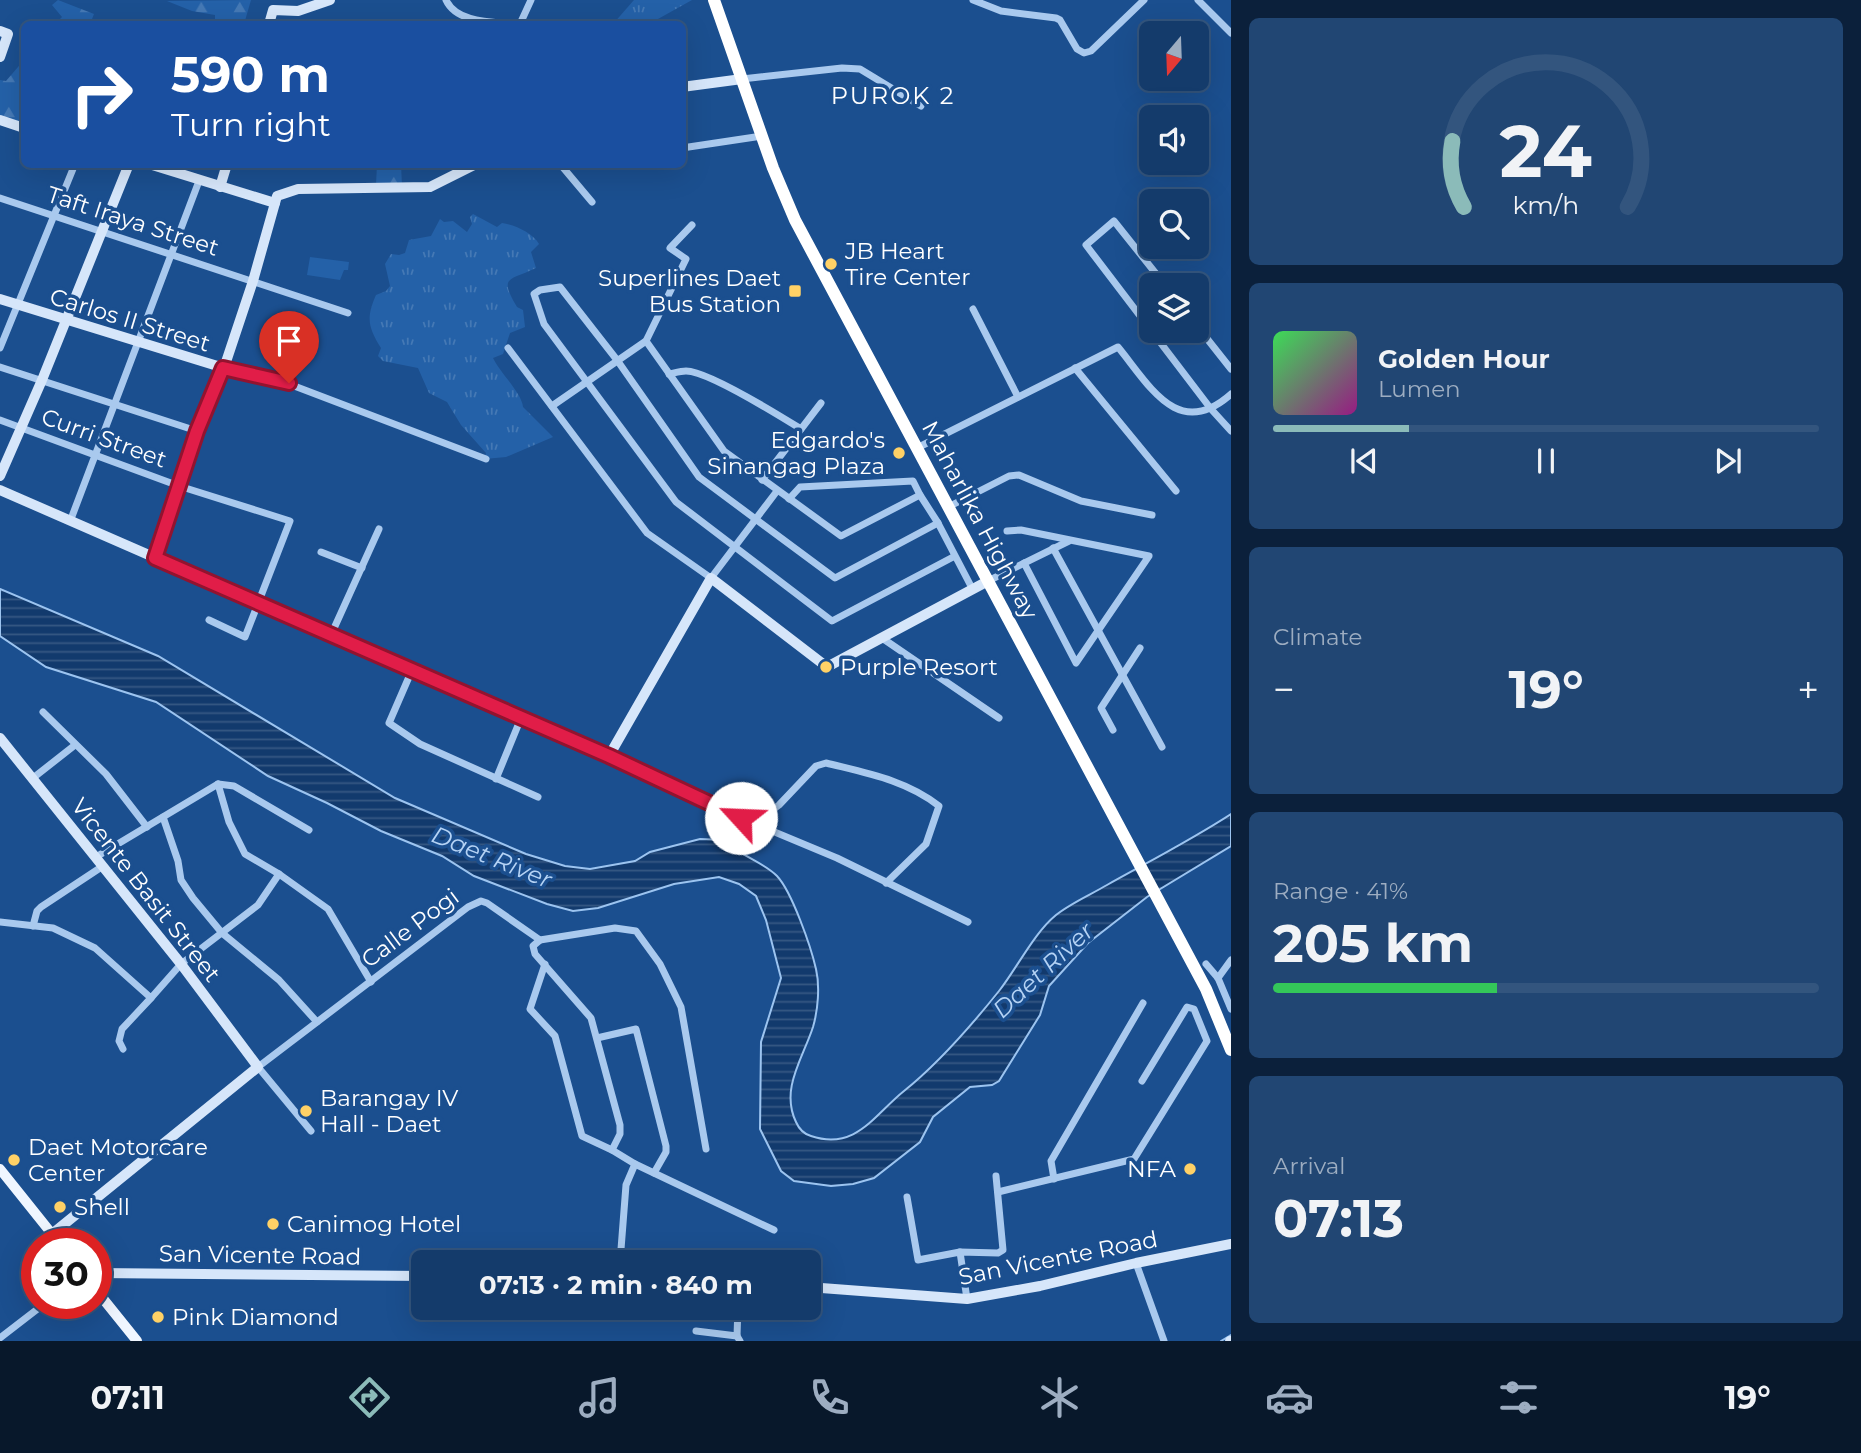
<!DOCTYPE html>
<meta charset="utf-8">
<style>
:root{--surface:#143b6b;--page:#214673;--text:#f1f3f6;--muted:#9dadc1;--line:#33557e;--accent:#8bbbb9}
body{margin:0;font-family:Montserrat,sans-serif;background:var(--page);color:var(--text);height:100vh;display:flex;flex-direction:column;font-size:26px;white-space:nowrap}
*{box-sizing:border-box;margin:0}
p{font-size:23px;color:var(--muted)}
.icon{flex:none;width:38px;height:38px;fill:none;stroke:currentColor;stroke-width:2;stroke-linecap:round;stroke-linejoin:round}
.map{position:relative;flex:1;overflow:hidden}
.drawer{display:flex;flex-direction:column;gap:18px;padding:18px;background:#0b203b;width:630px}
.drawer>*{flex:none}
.guide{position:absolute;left:21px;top:21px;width:665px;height:147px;border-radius:10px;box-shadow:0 7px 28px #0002,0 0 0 2px var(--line);background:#1a4fa0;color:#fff;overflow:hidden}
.needle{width:46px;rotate:199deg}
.buttons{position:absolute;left:1139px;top:21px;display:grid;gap:14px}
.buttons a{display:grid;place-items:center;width:70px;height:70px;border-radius:10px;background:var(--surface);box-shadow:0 7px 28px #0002,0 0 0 2px var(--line);font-size:35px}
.speed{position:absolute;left:21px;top:1228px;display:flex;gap:14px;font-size:35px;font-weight:700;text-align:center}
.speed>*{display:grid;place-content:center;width:91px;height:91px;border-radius:50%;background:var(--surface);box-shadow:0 7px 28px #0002,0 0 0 2px var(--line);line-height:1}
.speed .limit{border:10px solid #d22;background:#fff;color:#111}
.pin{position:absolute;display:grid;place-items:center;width:60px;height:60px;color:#fff;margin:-72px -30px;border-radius:50% 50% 50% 0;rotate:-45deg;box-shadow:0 0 7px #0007}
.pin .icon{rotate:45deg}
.me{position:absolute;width:77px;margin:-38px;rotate:295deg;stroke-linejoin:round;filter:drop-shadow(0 0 5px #0008)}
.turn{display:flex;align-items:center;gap:24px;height:147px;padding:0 35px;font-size:32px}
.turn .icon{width:91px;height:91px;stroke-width:2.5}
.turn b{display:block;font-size:49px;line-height:60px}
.big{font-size:52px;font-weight:700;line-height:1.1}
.drawer .card{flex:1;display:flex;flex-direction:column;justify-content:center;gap:10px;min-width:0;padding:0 24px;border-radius:10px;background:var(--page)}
.drawer .dial{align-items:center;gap:0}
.dial svg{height:182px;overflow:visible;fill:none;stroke:var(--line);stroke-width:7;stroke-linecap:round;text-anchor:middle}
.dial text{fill:var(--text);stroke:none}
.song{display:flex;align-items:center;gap:21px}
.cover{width:84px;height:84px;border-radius:10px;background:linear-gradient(135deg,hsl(130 70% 55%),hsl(310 70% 35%))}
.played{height:7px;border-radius:4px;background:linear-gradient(90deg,var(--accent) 25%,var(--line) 25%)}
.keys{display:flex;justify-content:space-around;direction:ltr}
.heat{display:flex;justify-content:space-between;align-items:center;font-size:38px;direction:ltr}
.charge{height:10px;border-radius:5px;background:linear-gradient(90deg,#34c759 41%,var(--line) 0)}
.trip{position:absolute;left:411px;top:1250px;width:410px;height:70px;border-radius:10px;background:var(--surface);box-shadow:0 7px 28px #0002,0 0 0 2px var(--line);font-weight:700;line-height:70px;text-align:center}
.dock{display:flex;height:112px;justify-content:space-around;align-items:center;background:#08182b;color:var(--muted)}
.dock .icon{width:49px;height:49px}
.dock .active{color:var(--accent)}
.dock b{font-size:32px;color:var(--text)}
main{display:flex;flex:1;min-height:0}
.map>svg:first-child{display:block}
</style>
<main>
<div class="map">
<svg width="1231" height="1341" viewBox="0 0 1231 1341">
<defs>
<pattern id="grass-tufts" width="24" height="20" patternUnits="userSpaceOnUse" patternTransform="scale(1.75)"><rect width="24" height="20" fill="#2461a8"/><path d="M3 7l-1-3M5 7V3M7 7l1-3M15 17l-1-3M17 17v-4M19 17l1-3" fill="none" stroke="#4579b5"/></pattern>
<pattern id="forest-firs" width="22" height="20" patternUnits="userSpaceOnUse" patternTransform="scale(1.75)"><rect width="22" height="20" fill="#2461a8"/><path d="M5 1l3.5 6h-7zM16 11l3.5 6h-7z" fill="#4579b5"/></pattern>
<pattern id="water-rules" width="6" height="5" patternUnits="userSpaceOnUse" patternTransform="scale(1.75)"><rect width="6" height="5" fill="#123a6d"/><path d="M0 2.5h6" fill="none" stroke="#365883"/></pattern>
</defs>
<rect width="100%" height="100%" fill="#1b4f8f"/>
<g fill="url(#grass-tufts)">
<path d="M 634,0 L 692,0 L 649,24 L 613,24 Z"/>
<path d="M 473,214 L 497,227 L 502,223 C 515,225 533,233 539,244 L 531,252 L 536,268 C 510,281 498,275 517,307 L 523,310 L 525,327 L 510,333 L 503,354 L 493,358 C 500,373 522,393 523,407 L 553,437 L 506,457 L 484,459 L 486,453 L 461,425 L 447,402 L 429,393 L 418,368 L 383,361 L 378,356 L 381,348 C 368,327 366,318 376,295 L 386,291 L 390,286 L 385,264 L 391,254 L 399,255 L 405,253 L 409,240 L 431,236 L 440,219 L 444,222 L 453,221 L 467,232 L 472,224 L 470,217 Z"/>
</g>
<g fill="url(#forest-firs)">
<path d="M 58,0 L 94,14 L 90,24 L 55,24 L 62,17 L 52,5 Z"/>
<path d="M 251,0 L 244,24 L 215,24 L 215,15 L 192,11 L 167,1 Z"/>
<path d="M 24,60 L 24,123 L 0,116 L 0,80 L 6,81 Z"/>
<path d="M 377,165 L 401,165 L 402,186 L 376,185 Z"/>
</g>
<path fill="#2461a8" d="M 310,257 L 349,262 L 348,270 L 344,270 L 340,280 L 307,275 Z"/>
<path fill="url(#water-rules)" stroke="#9cc4f0" stroke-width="2" d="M 0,589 L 158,656 L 395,798 L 526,854 L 565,866 L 590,869 L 635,861 L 650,852 L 700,839 L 725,840 C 739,856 762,861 777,876 C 792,892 811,947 816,969 C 820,986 818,1010 813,1027 C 803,1058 780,1089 796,1122 C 799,1129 804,1134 811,1136 C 856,1151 874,1115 904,1091 C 939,1063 971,1026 999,991 C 1017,968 1034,933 1056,915 C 1071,903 1090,895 1107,885 C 1148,862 1191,840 1231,814 L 1231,846 L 1147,897 L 1088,943 L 1049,986 L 1040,1015 L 999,1081 L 992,1085 L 970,1087 L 933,1117 L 920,1142 L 874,1178 L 853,1184 L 831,1186 L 794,1181 L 781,1171 L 760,1129 L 761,1042 L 781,978 L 766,920 L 756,896 L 739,884 L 719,877 L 674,884 L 598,908 L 573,911 L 547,904 L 474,876 L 442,856 L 381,831 L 327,803 L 268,776 L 156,702 L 46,667 L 0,636 Z"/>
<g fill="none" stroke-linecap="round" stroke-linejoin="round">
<path stroke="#9cc4f0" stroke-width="2" d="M 1221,1341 L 1231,1335"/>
<g stroke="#a9c9ee" stroke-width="7">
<path d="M 446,0 C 456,22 489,22 511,24"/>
<path d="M 973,0 L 1001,11 L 1056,18 L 1060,20 L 1077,49 L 1084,53 L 1091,51 L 1144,0"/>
<path d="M 1198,0 L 1231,33"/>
<path d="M 514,24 L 520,24 L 531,0"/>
<path d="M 742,79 L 842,68 L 860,69 L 921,106"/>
<path d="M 682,148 L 762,136"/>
<path d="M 560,164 L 592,202"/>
<path d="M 0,198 L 348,313"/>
<path d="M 1165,285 L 1114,221 L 1086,245 L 1211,409 L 1231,431"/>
<path d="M 973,309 L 1018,397"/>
<path d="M 1197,326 L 1231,369"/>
<path d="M 646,341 L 724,451 L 841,536 L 920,495 L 938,523"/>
<path d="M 0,348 L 75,164"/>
<path d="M 508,348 L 647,533 L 711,578 L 777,491"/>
<path d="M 0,367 L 197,431"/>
<path d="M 224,368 L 289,384 L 486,459"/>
<path d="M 1075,368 L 1176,491"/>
<path d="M 669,374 C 674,373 681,371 686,371 C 708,371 780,416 801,429"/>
<path d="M 552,406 L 646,341 L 686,259 L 670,248 L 692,225"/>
<path d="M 0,420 L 179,486 L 290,521 L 245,637 L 209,620"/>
<path d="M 917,448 L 1118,347 C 1150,386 1178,441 1231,394"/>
<path d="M 762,480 L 821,403"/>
<path d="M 789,499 L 800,487 L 913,481 L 920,495"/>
<path d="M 948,507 L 1009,476 L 1019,475 L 1081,501 L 1152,515"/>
<path d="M 71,519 L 199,181"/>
<path d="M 1007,531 L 1021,530 L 1149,556 L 1076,663 L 1024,563"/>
<path d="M 1053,548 L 1162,747"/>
<path d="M 321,552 L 362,568"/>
<path d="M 955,556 L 832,621 L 676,502 L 544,324 L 534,294 L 540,290 L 560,287 L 617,360 L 699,477 L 835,578 L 938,523 L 973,590"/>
<path d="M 988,581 L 1069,541"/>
<path d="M 331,635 L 379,529"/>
<path d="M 882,638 L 999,718"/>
<path d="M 412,670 L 389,723 L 420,744 L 538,797"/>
<path d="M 43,712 L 106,774 L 147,827"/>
<path d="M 1113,730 L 1101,708 L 1140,648"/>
<path d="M 609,756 L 741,818 L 837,858 L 968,922"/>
<path d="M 33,778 L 75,745"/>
<path d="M 496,779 L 521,718"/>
<path d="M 218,784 L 234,786 L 309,830"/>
<path d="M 163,817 L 178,861 L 181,880 L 193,898 L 222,933 L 279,980 L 317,1022"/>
<path d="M 754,824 L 779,805 L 816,766 L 826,763 C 866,773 906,780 939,806 L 926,844 L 886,883"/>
<path d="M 96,857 L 218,784 L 229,822 L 245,854 L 279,874 L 328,909 L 371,982"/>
<path d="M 0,922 L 53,928 L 95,948 L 151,998 L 181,964 L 258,905 L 279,874"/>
<path d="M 33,926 L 37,911 L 41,907 L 103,866"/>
<path d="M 540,940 L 615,928 L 636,931 L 660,964 L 681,1007 L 706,1149"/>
<path d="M 545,964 L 530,1009 L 555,1036 L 582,1136 L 612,1150"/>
<path d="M 1206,964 L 1218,978 L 1231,1009"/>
<path d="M 1218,978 L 1231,960"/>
<path d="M 597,1038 L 636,1029 L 666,1146 L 666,1152 L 654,1173"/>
<path d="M 123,1049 L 119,1041 L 122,1029 L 151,998"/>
<path d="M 311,1131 L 258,1067 L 468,907 L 481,901 L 487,903 L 540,940 L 533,946 L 535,954 L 591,1018 L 620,1125 L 620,1134 L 612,1150 L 635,1164 L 626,1185 L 620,1262"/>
<path d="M 635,1164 L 774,1230"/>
<path d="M 1054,1179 L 1051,1161 L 1143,1003"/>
<path d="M 998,1192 L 1134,1159 L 1207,1041 L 1194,1009 L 1187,1007 L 1142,1081"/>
<path d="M 907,1197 L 918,1260 L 960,1252 L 998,1253 L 1003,1250 L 996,1176"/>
<path d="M 960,1252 L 967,1299"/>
<path d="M 1136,1263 L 1164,1341"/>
<path d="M 738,1307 L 737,1336 L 740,1341"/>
<path d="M 696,1331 L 737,1336"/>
<path d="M 0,1338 L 44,1304"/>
</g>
<g stroke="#d6e6fa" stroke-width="10">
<path d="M 269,24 L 273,10 L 298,11 L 330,0"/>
<path d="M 0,31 L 8,34 L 0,57"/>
<path d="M 682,87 L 742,79"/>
<path d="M 0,120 L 24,128"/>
<path d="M 149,164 L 275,203"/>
<path d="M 220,187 L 227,164"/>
<path d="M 0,299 L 224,368"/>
<path d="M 0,476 L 42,380 L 129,164"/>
<path d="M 0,490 L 609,756 L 711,578 L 827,667 L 988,581"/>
<path d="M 155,558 L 197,431 L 224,368 L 253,281 L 277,196 L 298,189 L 430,187 L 476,164"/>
<path d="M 0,738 L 181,964 L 258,1067 L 52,1234"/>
<path d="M 96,1273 L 424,1276"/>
<path d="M 808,1287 L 967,1299 L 1040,1286 L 1136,1263 L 1231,1244"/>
<path d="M 1230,1341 L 1231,1341"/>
</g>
<g stroke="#f0f6ff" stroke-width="10">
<path d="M 0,1169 L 60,1244"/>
<path d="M 96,1290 L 137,1341"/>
</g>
<path stroke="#fff" stroke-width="12" d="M 714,0 L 773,168 L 795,220 L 1206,989 L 1231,1050"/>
</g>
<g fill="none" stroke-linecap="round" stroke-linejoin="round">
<g stroke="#92132f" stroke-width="18">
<path id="route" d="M 289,383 L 223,368 L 197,431 L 155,558 L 609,756 L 741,818"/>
</g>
<use href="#route" stroke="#e11d48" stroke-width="12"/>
</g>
<g fill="#ffd166" stroke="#1b4f8f" stroke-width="2.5">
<circle cx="831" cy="264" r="7"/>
<rect x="788" y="284" width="14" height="14" rx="3.5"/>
<circle cx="899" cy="453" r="7"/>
<circle cx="826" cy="667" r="7"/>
<circle cx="306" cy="1111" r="7"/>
<circle cx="14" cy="1160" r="7"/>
<circle cx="1190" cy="1169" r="7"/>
<circle cx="60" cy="1207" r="7"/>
<circle cx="273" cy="1224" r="7"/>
<circle cx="158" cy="1317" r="7"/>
</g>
<g text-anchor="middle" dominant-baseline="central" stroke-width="7" stroke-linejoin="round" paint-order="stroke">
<g font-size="23" fill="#fff" stroke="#1b4f8f">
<text transform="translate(133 221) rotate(18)">Taft Iraya Street</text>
<text transform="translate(130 320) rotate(17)">Carlos II Street</text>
<text transform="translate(104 438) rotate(20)">Curri Street</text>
<text transform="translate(980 520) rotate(62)">Maharlika Highway</text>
<text transform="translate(146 890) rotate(52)">Vicente Basit Street</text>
<text transform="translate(410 928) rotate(-37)">Calle Pogi</text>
<text transform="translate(260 1255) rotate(1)">San Vicente Road</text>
<text transform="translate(1058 1258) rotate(-11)">San Vicente Road</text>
</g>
<g font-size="23" fill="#fff" stroke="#1b4f8f" text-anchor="start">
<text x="845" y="251">JB Heart<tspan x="845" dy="26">Tire Center</tspan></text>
<text x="781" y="278" text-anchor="end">Superlines Daet<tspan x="781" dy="26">Bus Station</tspan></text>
<text x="885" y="440" text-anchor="end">Edgardo's<tspan x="885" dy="26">Sinangag Plaza</tspan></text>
<text x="840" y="667">Purple Resort</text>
<text x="320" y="1098">Barangay IV<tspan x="320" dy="26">Hall - Daet</tspan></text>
<text x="28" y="1147">Daet Motorcare<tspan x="28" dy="26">Center</tspan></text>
<text x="1176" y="1169" text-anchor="end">NFA</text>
<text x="74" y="1207">Shell</text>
<text x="287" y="1224">Canimog Hotel</text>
<text x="172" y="1317">Pink Diamond</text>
</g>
<g font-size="24" letter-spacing="2" fill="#fff" stroke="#1b4f8f">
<text x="893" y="95">PUROK 2</text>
</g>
<g font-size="24" font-style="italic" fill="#b5d3f5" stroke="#1b4f8f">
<text transform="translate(492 857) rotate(22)">Daet River</text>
<text transform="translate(1043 970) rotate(-43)">Daet River</text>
</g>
</g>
</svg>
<div class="buttons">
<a><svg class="needle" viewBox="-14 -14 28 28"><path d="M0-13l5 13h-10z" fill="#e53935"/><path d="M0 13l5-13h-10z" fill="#9dadc1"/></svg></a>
<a><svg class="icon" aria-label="sound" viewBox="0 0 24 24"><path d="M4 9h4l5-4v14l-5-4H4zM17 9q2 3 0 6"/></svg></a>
<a><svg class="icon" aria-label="search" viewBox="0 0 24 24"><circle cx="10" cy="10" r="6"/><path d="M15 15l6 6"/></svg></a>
<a><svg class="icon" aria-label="layers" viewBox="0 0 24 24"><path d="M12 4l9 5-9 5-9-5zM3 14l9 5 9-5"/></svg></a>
</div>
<div class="speed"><div class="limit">30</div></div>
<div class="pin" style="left:289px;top:383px;background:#d93025"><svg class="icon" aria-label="arrive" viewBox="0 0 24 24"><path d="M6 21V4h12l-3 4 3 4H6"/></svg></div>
<svg class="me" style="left:741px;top:818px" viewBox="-20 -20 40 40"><circle r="19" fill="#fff"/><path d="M0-13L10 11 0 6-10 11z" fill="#e11d48"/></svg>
<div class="trip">07:13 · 2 min · 840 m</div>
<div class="guide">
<div class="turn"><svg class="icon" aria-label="right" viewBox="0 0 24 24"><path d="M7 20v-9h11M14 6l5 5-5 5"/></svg><div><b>590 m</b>Turn right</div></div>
</div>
</div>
<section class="drawer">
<div class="card dial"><svg viewBox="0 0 100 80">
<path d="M14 69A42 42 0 1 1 86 69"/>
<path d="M14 69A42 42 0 0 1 9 40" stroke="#8bbbb9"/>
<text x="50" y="56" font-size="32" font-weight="700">24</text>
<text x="50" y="72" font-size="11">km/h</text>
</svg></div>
<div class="card">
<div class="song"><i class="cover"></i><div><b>Golden Hour</b><p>Lumen</p></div></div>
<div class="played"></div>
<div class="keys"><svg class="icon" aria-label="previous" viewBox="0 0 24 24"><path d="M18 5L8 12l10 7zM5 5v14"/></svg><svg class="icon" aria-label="pause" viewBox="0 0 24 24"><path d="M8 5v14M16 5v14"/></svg><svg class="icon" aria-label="next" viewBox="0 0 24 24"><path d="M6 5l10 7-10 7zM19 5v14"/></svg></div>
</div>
<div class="card"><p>Climate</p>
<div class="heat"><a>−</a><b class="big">19°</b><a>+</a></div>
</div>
<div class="card"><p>Range · 41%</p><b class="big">205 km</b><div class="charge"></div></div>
<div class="card"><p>Arrival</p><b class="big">07:13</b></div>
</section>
</main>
<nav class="dock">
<b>07:11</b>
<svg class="icon active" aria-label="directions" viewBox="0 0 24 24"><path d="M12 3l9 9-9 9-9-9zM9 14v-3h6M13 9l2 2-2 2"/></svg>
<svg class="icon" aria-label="music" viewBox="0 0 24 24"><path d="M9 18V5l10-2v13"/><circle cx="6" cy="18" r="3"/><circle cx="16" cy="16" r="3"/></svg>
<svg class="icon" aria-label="phone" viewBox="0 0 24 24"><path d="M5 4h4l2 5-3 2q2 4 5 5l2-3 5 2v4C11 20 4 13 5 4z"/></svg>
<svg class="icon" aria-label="climate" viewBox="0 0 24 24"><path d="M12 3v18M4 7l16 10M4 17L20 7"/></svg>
<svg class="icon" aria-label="car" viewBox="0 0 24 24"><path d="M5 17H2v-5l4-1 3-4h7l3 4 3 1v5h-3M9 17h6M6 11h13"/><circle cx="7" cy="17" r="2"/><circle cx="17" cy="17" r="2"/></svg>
<svg class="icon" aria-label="filters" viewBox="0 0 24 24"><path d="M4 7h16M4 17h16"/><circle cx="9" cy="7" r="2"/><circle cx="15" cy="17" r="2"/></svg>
<b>19°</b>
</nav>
